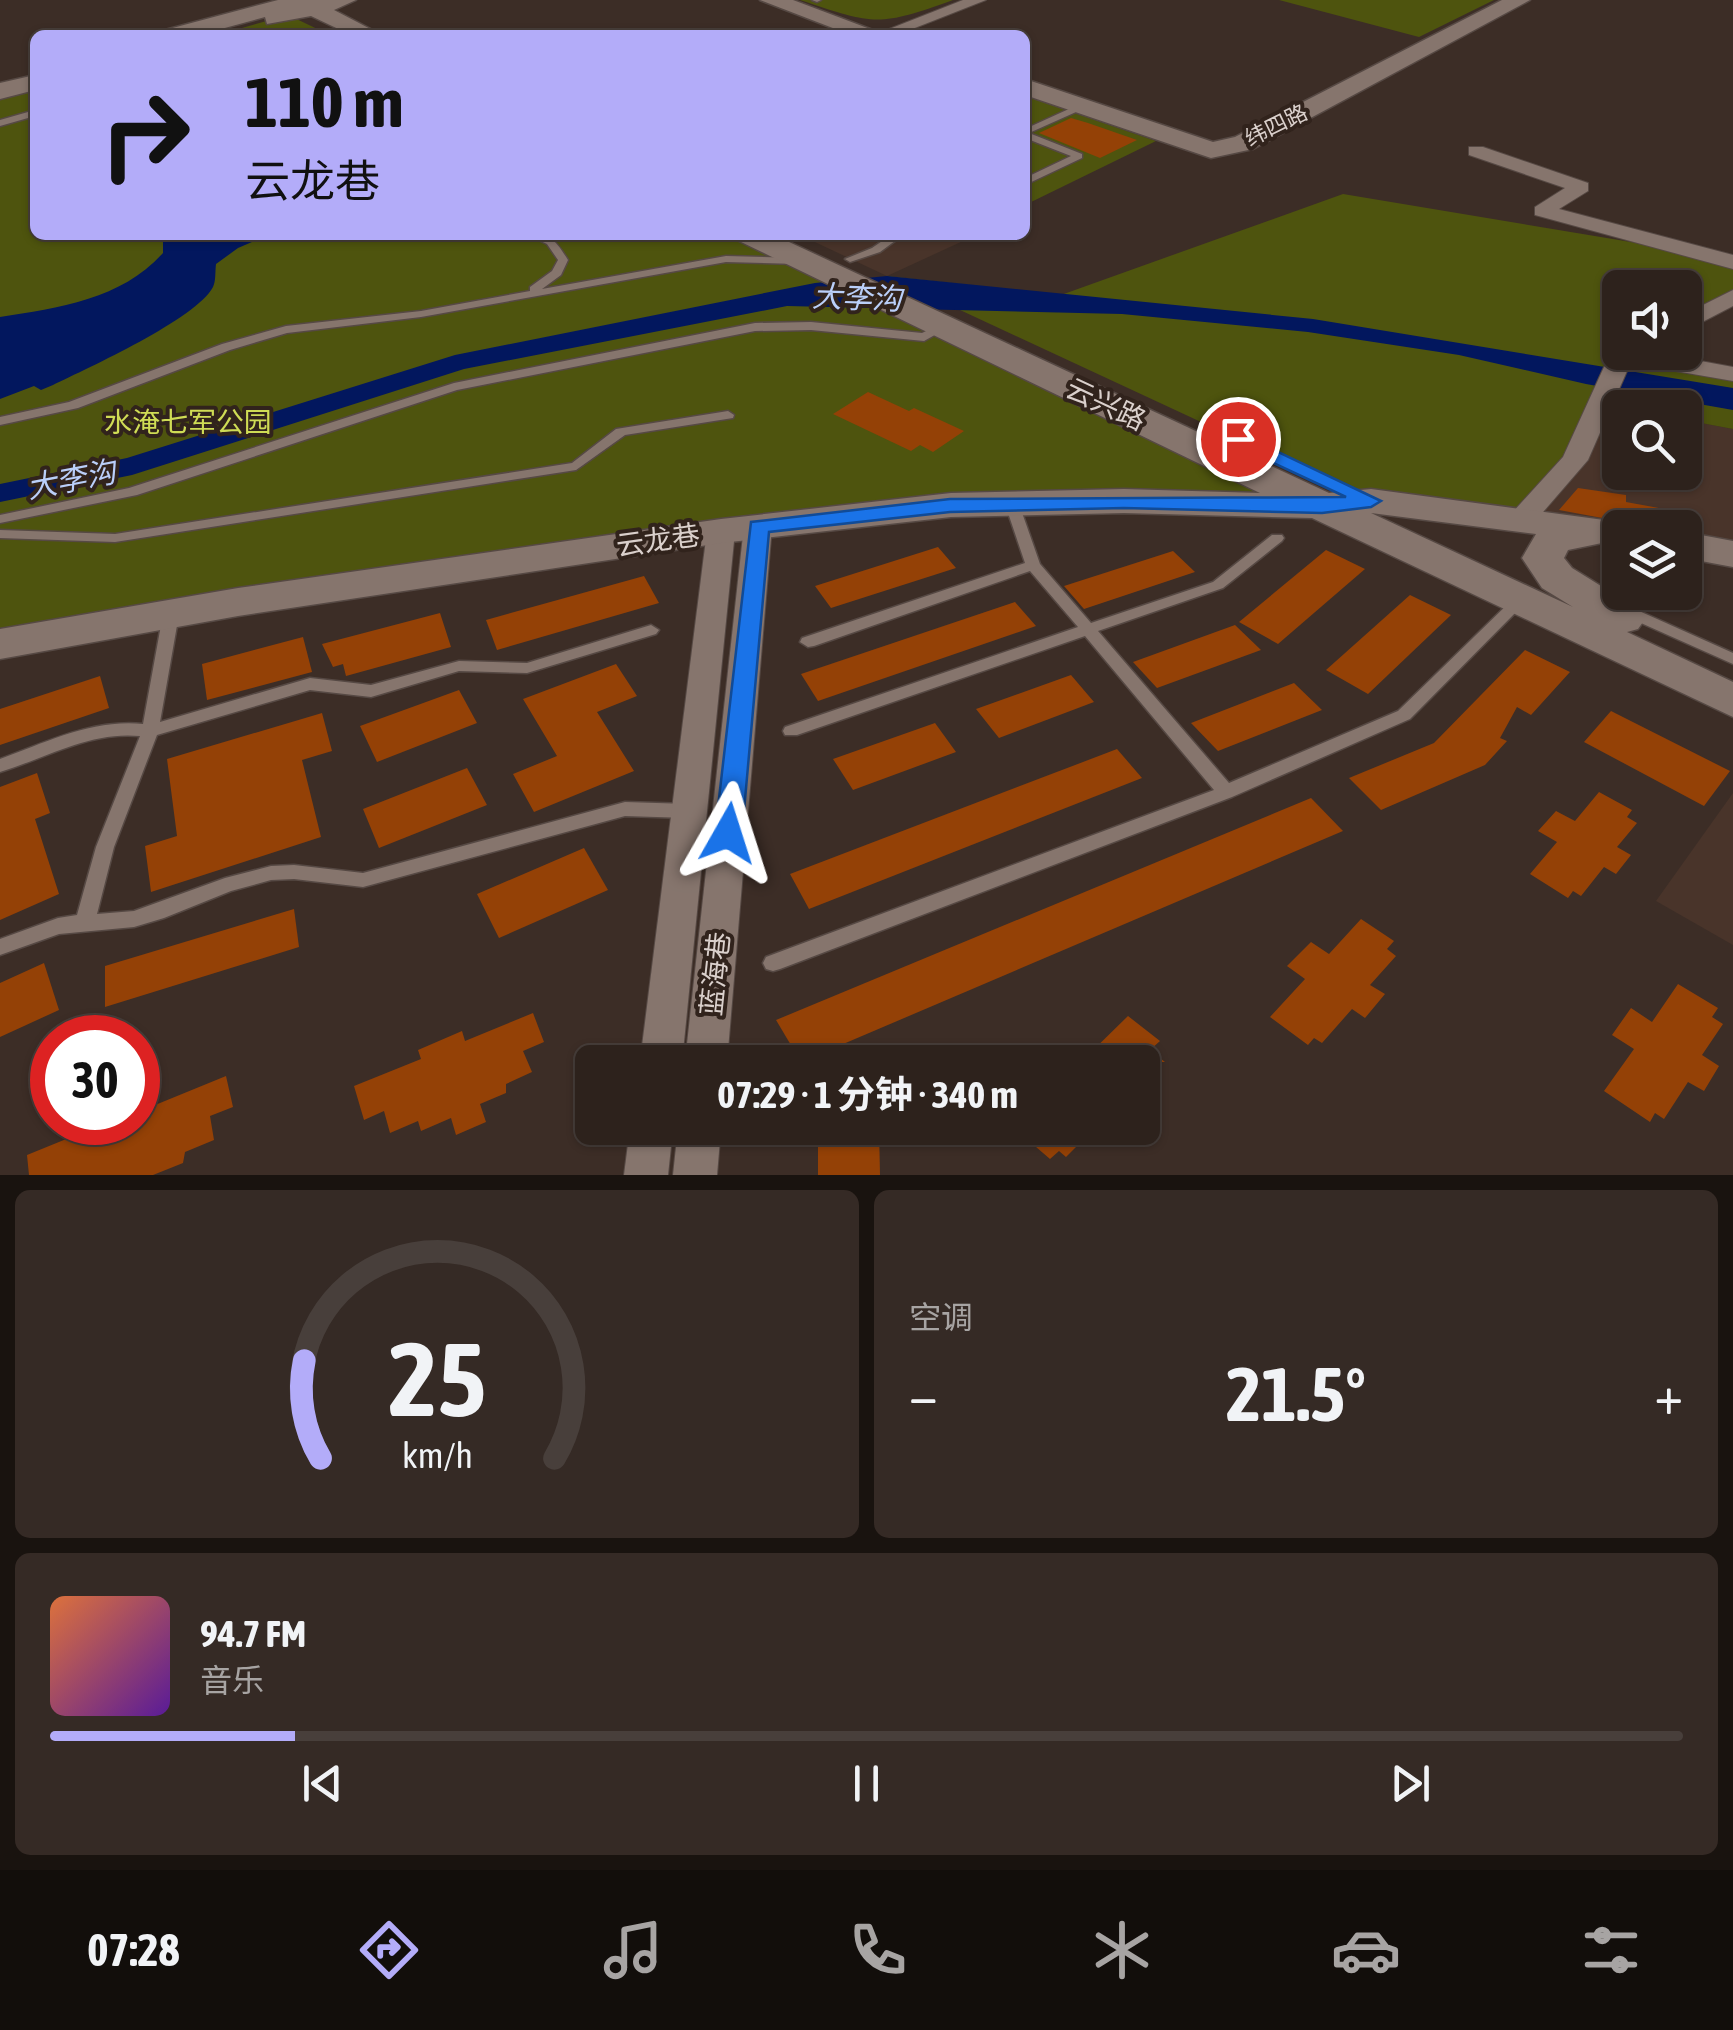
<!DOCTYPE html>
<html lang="zh">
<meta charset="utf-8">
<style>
:root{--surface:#2d221c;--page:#352a25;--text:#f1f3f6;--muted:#a7a4a3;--line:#483f3b;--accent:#b3acf9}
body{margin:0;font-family:"Asap Condensed","Noto Sans SC",sans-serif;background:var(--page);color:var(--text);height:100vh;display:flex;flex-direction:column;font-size:38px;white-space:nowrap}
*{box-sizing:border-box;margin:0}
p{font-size:32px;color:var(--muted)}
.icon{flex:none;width:55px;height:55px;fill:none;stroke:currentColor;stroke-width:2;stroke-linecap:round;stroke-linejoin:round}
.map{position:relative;height:1175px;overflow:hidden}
.side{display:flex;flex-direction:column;gap:15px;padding:15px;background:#19130f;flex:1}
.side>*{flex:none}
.guide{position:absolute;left:30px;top:30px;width:1000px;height:210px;border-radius:15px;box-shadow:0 2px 8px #0004,0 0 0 2px var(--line);background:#b3acf9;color:#111;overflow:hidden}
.controls{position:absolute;left:1602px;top:270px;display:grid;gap:20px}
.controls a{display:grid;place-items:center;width:100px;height:100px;border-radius:15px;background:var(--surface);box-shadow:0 2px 8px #0004,0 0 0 2px var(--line);font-size:50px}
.speed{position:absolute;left:30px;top:1015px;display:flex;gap:20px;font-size:50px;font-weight:700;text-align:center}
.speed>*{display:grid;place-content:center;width:130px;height:130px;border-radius:50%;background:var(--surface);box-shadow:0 2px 8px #0004,0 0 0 2px var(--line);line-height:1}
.speed .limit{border:15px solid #d22;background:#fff;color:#111}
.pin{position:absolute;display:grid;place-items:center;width:85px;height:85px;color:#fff;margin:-42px;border:5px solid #fff;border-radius:50%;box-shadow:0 2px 10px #0007}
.me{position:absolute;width:110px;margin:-55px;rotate:6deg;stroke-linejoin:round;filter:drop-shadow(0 0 8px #0008)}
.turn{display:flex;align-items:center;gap:35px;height:210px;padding:0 50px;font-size:45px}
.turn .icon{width:130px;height:130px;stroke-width:2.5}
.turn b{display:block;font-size:70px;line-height:85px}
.big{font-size:75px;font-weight:700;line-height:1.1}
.side .card{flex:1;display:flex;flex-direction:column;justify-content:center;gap:15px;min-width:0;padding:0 35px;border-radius:15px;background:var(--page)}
.side .dial{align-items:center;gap:0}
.dial svg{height:260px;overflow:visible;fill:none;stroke:var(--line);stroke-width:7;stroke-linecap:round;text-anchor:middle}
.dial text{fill:var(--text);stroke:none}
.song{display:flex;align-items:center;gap:30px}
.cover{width:120px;height:120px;border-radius:15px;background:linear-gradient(135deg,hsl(20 70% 55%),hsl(270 70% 35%))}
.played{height:10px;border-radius:5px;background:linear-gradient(90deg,var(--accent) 15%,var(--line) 15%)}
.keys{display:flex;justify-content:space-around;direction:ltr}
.heat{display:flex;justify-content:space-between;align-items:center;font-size:55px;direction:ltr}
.side .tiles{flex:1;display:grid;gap:15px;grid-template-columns:1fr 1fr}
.card:last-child{grid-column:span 2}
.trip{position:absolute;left:575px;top:1045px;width:585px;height:100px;border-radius:15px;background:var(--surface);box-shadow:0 2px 8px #0004,0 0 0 2px var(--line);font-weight:700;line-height:100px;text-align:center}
.tab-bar{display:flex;height:160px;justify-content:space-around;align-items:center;background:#120e0b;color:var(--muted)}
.tab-bar .icon{width:70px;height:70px}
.tab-bar .current{color:var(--accent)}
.tab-bar b{font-size:45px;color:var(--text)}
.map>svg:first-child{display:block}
</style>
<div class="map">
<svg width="1733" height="1175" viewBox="0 0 1733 1175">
<rect width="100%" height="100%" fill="#3c2d26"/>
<g fill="#49342a">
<path d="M 800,235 L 976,235 L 887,276 Z"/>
<path d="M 1599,405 L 1620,409 L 1620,472 L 1685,472 L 1685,420 L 1733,429 L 1733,554 L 1685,545 L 1685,528 L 1521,520 Z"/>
<path d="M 1733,793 L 1733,945 L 1656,901 Z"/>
</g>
<g fill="#4e540e">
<path d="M 800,0 L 953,0 C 878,27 875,25 800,0 Z"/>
<path d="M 1279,0 L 1494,0 L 1419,37 Z"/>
<path d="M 288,15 L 330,35 L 217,35 Z"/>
<path d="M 35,82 L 35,235 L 750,235 L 1321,506 L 950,505 L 0,643 L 0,91 Z"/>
<path d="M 1025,96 L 1156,141 L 1025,205 Z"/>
<path d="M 1343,194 L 1733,259 L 1733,297 L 1685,324 L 1685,288 L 1620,288 L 1620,352 L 1733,375 L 1733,429 L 1685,420 L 1685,408 L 1599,405 L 1521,520 L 1371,501 L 887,276 L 1061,295 Z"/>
</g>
<g fill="#02175e">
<path d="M 163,235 L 268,235 L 238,248 L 216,264 C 215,272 216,281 213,287 C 196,319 88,368 53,385 L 41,390 L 34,386 L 0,399 L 0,317 C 59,308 122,299 163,253 Z"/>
<path d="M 887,276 L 1313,319 L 1733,388 L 1733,410 L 1586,384 L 1459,355 L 1308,332 L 1122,314 L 787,306 L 464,369 L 132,475 L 0,502 L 0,484 L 127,458 L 455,355 L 815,283 Z"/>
</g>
<g fill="#944106">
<path d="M 1071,118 L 1088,123 L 1137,140 L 1100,158 L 1039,133 Z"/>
<path d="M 868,392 L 909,411 L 914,408 L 964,431 L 933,452 L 920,445 L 911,451 L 833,414 Z"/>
<path d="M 1578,488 L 1626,495 L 1626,502 L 1659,508 L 1656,528 L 1559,510 Z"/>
<path d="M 938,547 L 956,568 L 831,608 L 815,586 Z"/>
<path d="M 1326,550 L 1365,569 L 1278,644 L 1239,622 Z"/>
<path d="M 1173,551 L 1195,572 L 1084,609 L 1064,586 Z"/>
<path d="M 644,576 L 659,603 L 497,650 L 486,620 Z"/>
<path d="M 1410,595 L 1451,615 L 1368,694 L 1326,670 Z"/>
<path d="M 1015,602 L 1036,626 L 818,701 L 801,674 Z"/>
<path d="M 440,613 L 451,647 L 346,676 L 343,664 L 333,667 L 322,644 Z"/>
<path d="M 1235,625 L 1261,650 L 1157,688 L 1133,662 Z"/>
<path d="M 303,637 L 312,672 L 207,700 L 202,664 Z"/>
<path d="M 1525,650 L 1570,672 L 1531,715 L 1517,707 L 1500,738 L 1507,741 L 1485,765 L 1381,810 L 1349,778 L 1434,743 Z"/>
<path d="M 616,664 L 637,696 L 597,712 L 634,771 L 534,812 L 513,774 L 557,756 L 523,699 Z"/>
<path d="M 1071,675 L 1094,702 L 999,738 L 976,709 Z"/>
<path d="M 100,676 L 109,708 L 0,745 L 0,709 Z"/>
<path d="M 1294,683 L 1322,710 L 1218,751 L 1191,723 Z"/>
<path d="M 459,690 L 477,723 L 377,762 L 360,726 Z"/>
<path d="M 1611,711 L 1730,771 L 1704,806 L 1584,742 Z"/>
<path d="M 322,713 L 332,751 L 302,760 L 321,837 L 151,892 L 145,846 L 177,836 L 167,759 Z"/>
<path d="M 935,723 L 956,752 L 853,790 L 833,759 Z"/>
<path d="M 1117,749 L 1142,778 L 809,909 L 790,874 Z"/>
<path d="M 467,768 L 487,805 L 379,848 L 363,809 Z"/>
<path d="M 37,773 L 50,813 L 35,819 L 59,894 L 0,920 L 0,787 Z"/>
<path d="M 1599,792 L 1632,810 L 1627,817 L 1637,823 L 1617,847 L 1631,855 L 1616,874 L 1604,867 L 1581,896 L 1573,891 L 1568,898 L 1530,874 L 1557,842 L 1538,831 L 1556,811 L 1575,821 Z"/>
<path d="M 1311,798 L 1343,831 L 801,1062 L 776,1020 Z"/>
<path d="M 584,848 L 608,890 L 499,938 L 477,894 Z"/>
<path d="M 294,909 L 299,947 L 105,1007 L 105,966 Z"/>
<path d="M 1361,919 L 1394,941 L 1387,949 L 1396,956 L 1370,985 L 1385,994 L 1365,1018 L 1352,1009 L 1322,1043 L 1314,1038 L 1308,1045 L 1270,1017 L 1305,979 L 1287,966 L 1311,942 L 1329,954 Z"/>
<path d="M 44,963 L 59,1010 L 0,1037 L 0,983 Z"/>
<path d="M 1678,984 L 1718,1008 L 1712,1017 L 1723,1024 L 1702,1055 L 1719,1066 L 1704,1091 L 1688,1082 L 1664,1119 L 1655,1113 L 1650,1122 L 1604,1091 L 1634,1049 L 1612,1035 L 1631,1008 L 1652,1022 Z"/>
<path d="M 533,1013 L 544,1042 L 523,1051 L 532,1072 L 506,1084 L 506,1093 L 480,1104 L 486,1122 L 456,1135 L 451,1118 L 421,1131 L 418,1121 L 390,1133 L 384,1111 L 364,1120 L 354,1086 L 421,1059 L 418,1050 L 462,1031 L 465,1041 Z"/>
<path d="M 1128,1016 L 1160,1041 L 1150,1050 L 1165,1062 L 1081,1062 Z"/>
<path d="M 226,1076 L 233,1107 L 210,1116 L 214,1140 L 185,1152 L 183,1163 L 153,1175 L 29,1175 L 27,1155 L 108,1122 L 138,1122 L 138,1112 Z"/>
<path d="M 818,1128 L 879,1128 L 880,1175 L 818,1175 Z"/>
<path d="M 1014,1128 L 1095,1128 L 1066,1157 L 1059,1151 L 1050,1159 Z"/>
</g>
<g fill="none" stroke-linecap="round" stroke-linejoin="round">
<g stroke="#564944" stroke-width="3">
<g id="lane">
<path d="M 812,0 L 821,0 L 817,2 Z"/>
<path d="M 326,31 L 330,33 L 329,35 L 315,35 Z"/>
<path d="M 1082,103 L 1087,106 L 1085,108 L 1029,133 L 1082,154 L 1082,158 L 1025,185 L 1025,178 L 1071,156 L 1025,138 L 1025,129 Z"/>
<path d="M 35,110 L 35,116 L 0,126 L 0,120 Z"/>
<path d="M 528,235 C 553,235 555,240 568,260 L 561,275 L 542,289 L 726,256 L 798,258 L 803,261 L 798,264 L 726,262 L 421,317 L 287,333 L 230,350 L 78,408 L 0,425 L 0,417 L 69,402 L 222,344 L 286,326 L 421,311 L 530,291 L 530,287 L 552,271 L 558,260 L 547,244 Z"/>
<path d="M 891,235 L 903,235 L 880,252 L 850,262 L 845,259 L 872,248 Z"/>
<path d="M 811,322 L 922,333 L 943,323 L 949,327 L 924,341 L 811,330 L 755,331 L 457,390 L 137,495 L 0,523 L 0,515 L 129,488 L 454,383 L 755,323 Z"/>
<path d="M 728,411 L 734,415 L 733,418 L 625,435 L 576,470 L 115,542 L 0,538 L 0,530 L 115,534 L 572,463 L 616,429 Z"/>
<path d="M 1012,500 L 1019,504 L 1040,564 L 1091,623 L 1213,582 L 1272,535 L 1282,535 L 1284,538 L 1282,541 L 1223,588 L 1098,631 L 1229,783 L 1398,711 L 1514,598 L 1519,596 L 1527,601 L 1410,719 L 1232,797 L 780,969 L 773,971 L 766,969 L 763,963 L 766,957 L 1214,790 L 1085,636 L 797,735 L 785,735 L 783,731 L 785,727 L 1078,627 L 1030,571 L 814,646 L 808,647 L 800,642 L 802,638 L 1025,563 L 1005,504 Z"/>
<path d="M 1628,606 L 1733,653 L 1733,664 L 1623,615 L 1620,611 L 1623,607 Z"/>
<path d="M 171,609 L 179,614 L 160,722 L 310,678 L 371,685 L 459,661 L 527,663 L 651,625 L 659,630 L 656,634 L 527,673 L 459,671 L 371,697 L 310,690 L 157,735 L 114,847 L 97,914 L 134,911 L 225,878 L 271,866 L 294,865 L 363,873 L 625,802 L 688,804 L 694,806 L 697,811 L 694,816 L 688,818 L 625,816 L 363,887 L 294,879 L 271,880 L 231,891 L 164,918 L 134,927 L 59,934 L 0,955 L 0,939 L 58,918 L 77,915 L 96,847 L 140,736 C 90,731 46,758 0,772 L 0,759 C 47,742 92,719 143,724 L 163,614 Z"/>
</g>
</g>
<g stroke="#564944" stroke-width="2">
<g id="street">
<path d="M 963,0 L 986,0 L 897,35 L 874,35 Z"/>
<path d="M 1469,147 L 1483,147 L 1588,183 L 1588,191 L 1559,209 L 1733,255 L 1733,269 L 1535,215 L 1535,207 L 1565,188 L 1469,155 Z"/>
<path d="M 1733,290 L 1733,306 L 1685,331 L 1685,314 Z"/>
<path d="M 1620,352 L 1652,352 L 1733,367 L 1733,381 L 1635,364 L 1627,371 L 1588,460 L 1531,526 L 1511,526 L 1507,520 L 1511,514 L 1563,457 L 1604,367 Z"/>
<path d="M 758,517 L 772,526 L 727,1062 L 685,1062 L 744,526 Z"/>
<path d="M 721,522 L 735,531 L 682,1062 L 640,1062 L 707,531 Z"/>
<path d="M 630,1128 L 673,1128 L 668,1175 L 624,1175 Z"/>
<path d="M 678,1128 L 721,1128 L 717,1175 L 673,1175 Z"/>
</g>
</g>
<g stroke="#564944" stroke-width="3">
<g id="secondary">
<path d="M 278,0 L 356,0 L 334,10 L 382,35 L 351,35 L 311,16 L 267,24 L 265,17 L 199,35 L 161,35 L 165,30 Z"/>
<path d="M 760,0 L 793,0 L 886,35 L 851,35 Z"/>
<path d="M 1502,0 L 1530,0 L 1253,149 L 1211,158 L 1025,95 L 1025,79 L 1213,142 L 1235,137 Z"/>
<path d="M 35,75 L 35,90 L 0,99 L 0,83 Z"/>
<path d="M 735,235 L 774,235 L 1329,493 L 1371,489 L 1634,524 L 1637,528 L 1620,528 L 1620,545 L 1602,543 L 1568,550 L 1564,558 L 1572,568 L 1638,609 L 1645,619 L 1638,629 L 1627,632 L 1733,682 L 1733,717 L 1312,518 L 1124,513 L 951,517 L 721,543 L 238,616 L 0,659 L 0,629 L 238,588 L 721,519 L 951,493 L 1124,489 L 1260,493 L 739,241 ZM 1371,513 L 1536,534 L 1522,558 L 1542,588 L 1573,607 Z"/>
<path d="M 1685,532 L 1733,541 L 1733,567 L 1685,558 Z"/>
</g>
</g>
<use href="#lane" fill="#86756d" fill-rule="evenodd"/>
<use href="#street" fill="#86756d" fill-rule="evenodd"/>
<use href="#secondary" fill="#86756d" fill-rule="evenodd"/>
</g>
<path fill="#1a73e8" stroke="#114b97" stroke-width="2.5" d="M 1238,433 L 1381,501 L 1371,507 L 1322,513 L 1124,508 L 950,512 L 769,532 L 742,833 L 738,840 L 719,840 L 715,833 L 751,522 L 950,499 L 1346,497 L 1231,443 L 1228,439 Z"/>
<g text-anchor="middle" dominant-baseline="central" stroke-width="8" stroke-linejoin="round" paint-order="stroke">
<g font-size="22" fill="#dad0cc" stroke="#31231c">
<text transform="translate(1276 125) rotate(-26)">纬四路</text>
</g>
<g font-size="28" fill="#dad0cc" stroke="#31231c">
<text transform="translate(1106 404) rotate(25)">云兴路</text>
<text transform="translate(658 540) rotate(-8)">云龙巷</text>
<text transform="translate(715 974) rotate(-84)">蓝海巷</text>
</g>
<g font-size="28" fill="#cfdc55" stroke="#31231c">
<text x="188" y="422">水淹七军公园</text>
</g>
<g font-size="30" font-style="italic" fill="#bacff9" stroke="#31231c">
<text transform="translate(857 297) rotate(2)">大李沟</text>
<text transform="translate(71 479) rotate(-11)">大李沟</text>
</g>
</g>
</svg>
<div class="controls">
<a><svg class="icon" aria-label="sound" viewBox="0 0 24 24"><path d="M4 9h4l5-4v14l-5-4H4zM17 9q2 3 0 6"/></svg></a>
<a><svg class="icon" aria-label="search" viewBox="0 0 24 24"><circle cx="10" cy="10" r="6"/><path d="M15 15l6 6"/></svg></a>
<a><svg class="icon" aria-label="layers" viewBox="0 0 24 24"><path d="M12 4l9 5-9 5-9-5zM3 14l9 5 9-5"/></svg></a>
</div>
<div class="speed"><div class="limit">30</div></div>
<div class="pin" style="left:1238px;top:439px;background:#d93025"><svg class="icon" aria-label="arrive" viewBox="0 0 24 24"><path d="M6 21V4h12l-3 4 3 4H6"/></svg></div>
<svg class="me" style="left:728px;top:833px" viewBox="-20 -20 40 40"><path d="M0-17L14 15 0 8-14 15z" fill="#1a73e8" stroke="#fff" stroke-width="4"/></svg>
<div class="trip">07:29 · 1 分钟 · 340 m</div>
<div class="guide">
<div class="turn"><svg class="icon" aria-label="right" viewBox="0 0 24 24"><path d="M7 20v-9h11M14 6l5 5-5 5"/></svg><div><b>110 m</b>云龙巷</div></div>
</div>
</div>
<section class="side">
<div class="tiles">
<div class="card dial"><svg viewBox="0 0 100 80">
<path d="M14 69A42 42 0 1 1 86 69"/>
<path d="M14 69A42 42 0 0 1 9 39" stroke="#b3acf9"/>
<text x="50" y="56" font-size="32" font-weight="700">25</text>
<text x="50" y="72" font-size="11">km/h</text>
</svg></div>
<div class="card"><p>空调</p>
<div class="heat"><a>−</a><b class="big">21.5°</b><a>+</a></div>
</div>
<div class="card">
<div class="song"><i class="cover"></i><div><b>94.7 FM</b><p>音乐</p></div></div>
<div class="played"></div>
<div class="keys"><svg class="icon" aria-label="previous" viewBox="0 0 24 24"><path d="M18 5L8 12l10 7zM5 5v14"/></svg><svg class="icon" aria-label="pause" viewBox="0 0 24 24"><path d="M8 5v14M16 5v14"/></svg><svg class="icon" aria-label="next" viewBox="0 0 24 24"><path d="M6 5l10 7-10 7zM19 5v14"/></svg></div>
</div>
</div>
</section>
<nav class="tab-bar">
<b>07:28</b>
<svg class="icon current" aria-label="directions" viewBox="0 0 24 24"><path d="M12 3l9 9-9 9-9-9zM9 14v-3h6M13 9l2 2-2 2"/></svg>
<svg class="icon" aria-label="music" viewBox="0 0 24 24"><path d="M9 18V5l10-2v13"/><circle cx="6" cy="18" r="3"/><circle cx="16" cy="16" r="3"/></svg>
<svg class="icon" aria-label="phone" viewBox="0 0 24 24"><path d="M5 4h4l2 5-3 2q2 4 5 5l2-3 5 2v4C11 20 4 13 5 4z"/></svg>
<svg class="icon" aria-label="climate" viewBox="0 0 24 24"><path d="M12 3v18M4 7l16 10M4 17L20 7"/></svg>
<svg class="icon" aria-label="car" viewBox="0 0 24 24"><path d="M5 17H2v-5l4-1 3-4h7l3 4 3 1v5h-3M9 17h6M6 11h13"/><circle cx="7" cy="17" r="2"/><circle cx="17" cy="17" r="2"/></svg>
<svg class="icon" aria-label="filters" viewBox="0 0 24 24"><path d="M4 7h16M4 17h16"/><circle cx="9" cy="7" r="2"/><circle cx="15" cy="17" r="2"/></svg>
</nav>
